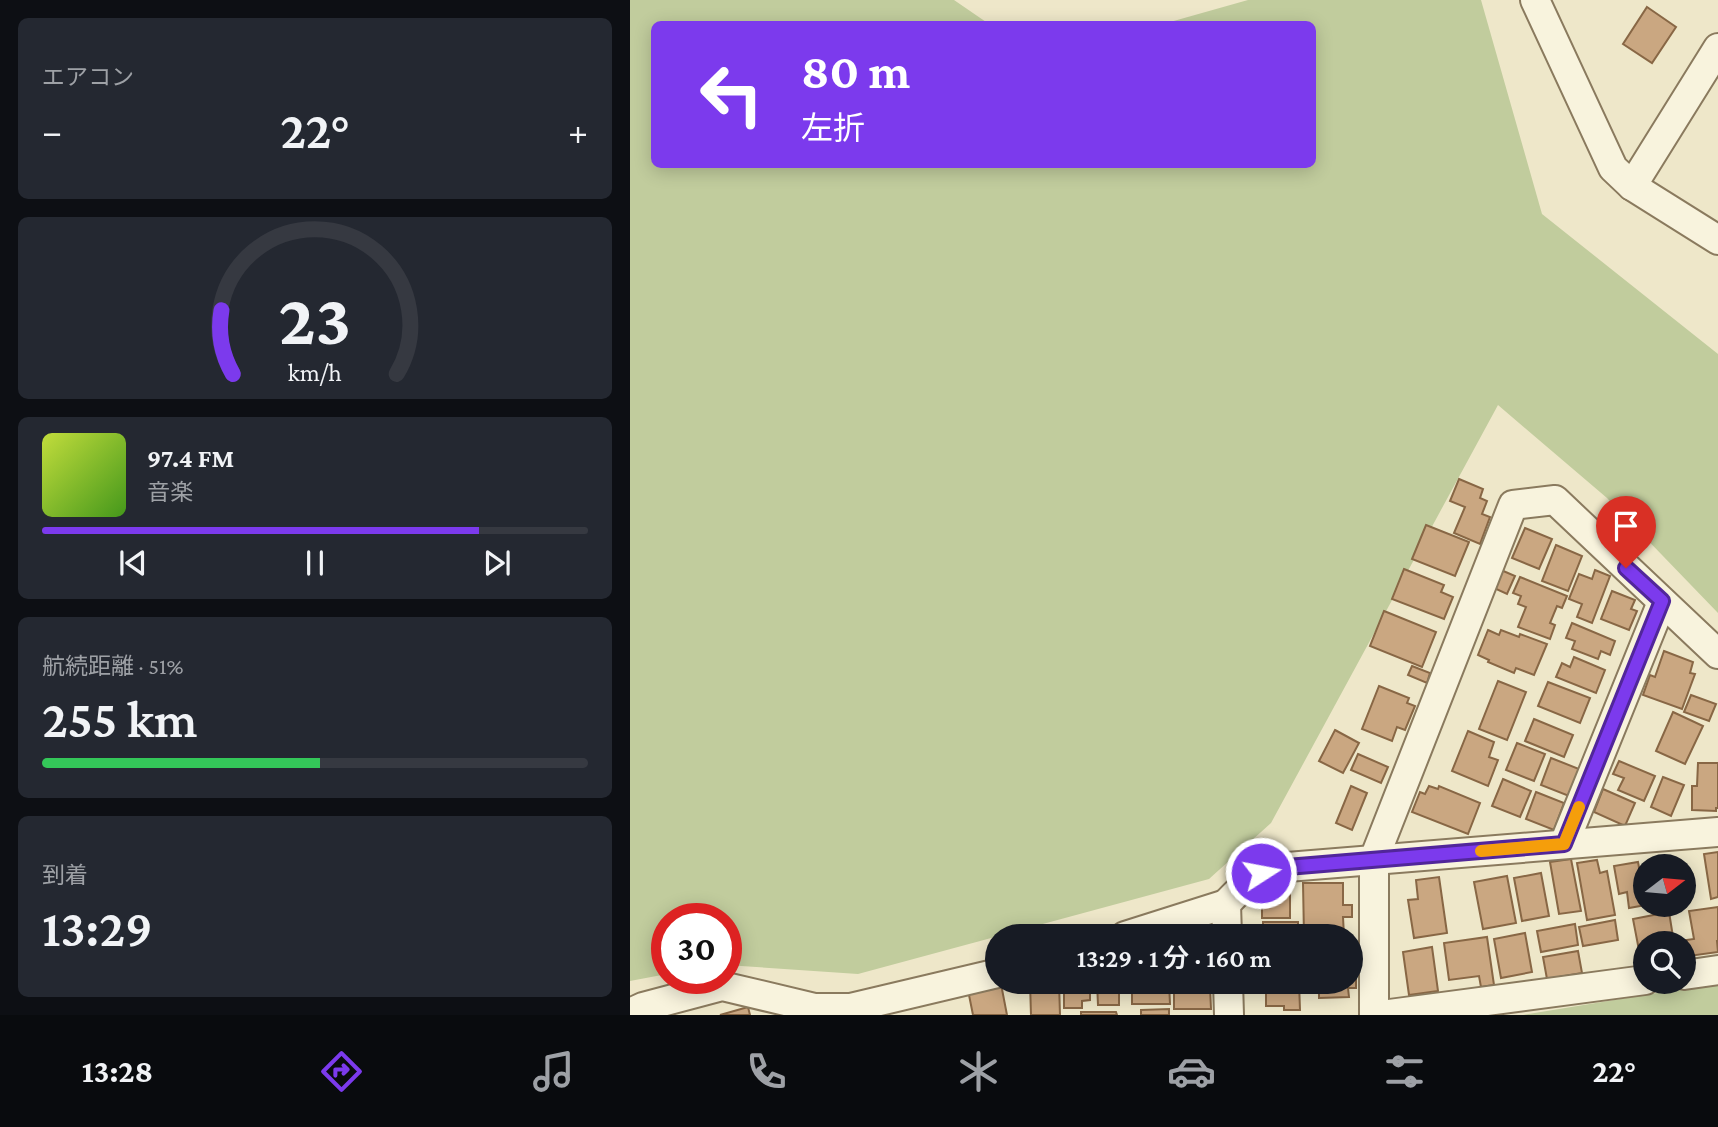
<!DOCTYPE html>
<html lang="ja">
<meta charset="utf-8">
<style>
:root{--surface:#171b24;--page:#242831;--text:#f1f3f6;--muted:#9ea1a6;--line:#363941;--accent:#7c3aed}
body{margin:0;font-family:"Crimson Pro","Noto Sans JP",serif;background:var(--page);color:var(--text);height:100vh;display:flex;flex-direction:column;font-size:26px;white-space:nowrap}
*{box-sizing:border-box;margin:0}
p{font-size:23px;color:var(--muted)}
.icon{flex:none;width:38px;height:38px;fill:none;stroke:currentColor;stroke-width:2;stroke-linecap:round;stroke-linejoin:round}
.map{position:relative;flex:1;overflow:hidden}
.panel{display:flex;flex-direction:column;gap:18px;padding:18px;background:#0d0f14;width:630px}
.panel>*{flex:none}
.top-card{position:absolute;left:21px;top:21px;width:665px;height:147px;border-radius:10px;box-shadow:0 4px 18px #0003;background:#7c3aed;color:#fff;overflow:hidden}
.needle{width:46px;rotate:74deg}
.fabs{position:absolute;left:1003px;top:854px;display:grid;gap:14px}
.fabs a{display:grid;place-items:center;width:63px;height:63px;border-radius:50%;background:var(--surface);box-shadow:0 4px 18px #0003;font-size:35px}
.speed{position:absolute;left:21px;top:903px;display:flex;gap:14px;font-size:35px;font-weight:700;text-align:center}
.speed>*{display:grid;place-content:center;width:91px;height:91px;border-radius:50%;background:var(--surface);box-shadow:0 4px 18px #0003;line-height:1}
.speed .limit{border:10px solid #d22;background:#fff;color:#111}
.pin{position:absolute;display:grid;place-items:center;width:60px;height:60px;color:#fff;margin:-72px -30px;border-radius:50% 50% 50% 0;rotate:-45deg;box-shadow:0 0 7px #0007}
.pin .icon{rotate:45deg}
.me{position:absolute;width:77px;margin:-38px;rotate:79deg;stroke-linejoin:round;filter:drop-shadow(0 0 5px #0008)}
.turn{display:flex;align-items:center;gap:24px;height:147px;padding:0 35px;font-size:32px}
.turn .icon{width:91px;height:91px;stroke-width:2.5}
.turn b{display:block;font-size:49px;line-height:60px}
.big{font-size:52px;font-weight:600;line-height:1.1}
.panel .widget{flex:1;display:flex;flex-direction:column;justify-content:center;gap:10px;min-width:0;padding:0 24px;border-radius:10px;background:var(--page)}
.panel .dial{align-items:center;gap:0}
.dial svg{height:182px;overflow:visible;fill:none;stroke:var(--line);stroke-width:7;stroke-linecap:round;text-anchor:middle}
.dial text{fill:var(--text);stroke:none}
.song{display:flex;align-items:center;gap:21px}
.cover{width:84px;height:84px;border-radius:10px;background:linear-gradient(135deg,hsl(70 70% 55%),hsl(100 70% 35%))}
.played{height:7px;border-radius:4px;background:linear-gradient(90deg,var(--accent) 80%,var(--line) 80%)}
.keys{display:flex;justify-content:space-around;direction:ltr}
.heat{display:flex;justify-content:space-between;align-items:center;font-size:38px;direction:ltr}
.charge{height:10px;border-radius:5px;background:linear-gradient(90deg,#34c759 51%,var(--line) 0)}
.trip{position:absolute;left:355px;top:924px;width:378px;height:70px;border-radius:35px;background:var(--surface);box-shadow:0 4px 18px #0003;font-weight:600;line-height:70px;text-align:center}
.tab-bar{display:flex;height:112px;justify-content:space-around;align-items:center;background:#090b0e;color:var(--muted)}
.tab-bar .icon{width:49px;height:49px}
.tab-bar .selected{color:var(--accent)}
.tab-bar b{font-size:32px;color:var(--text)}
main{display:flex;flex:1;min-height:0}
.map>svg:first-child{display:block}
</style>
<main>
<section class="panel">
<div class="widget"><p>エアコン</p>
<div class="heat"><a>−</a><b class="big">22°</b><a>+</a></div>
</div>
<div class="widget dial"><svg viewBox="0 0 100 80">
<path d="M14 69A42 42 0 1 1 86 69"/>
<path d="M14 69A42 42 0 0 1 9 41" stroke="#7c3aed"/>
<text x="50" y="56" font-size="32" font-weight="700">23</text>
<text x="50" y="72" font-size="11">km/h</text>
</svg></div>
<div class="widget">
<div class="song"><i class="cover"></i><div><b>97.4 FM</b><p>音楽</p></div></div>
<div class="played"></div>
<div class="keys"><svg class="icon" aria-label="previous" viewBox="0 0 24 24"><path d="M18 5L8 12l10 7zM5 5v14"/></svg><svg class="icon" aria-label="pause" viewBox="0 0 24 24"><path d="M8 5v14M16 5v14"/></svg><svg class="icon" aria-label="next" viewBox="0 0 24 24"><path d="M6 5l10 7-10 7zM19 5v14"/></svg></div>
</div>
<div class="widget"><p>航続距離 · 51%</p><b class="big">255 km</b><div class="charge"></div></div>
<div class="widget"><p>到着</p><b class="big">13:29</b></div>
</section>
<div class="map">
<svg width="1088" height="1015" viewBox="0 0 1088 1015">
<rect width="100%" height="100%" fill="#eee7c9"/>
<g fill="#c1cc9d">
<path d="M 0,0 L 324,0 L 359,24 L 24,24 L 24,164 L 682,164 L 682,24 L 533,24 L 618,0 L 851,0 L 912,214 L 1088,354 L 1088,613 L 977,498 L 868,405 L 641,823 L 579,879 L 228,974 L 96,965 L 96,919 L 37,919 L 37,974 L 0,981 Z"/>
<path d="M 1088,983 L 1088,1015 L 893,1015 Z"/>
</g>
<g fill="#caa781" stroke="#886745" stroke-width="2">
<path d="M 1017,7 L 1046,27 L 1022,63 L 993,44 Z"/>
<path d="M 829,479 L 853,489 L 850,498 L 857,501 L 852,514 L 860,517 L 850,544 L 824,533 L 835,507 L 820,501 Z"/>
<path d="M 796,525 L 839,542 L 825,576 L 782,559 Z"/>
<path d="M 895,528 L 922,539 L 909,569 L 882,558 Z"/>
<path d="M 926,545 L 952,556 L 938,591 L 912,581 Z"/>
<path d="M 774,569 L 814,585 L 811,592 L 823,597 L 814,619 L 762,599 Z"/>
<path d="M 871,570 L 885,576 L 877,594 L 864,588 Z"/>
<path d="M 965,570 L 980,576 L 962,623 L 947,617 L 952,604 L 939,599 L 949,574 L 962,579 Z"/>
<path d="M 890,577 L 937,596 L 932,608 L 927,606 L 920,623 L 925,625 L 920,639 L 888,627 L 896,607 L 888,604 L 891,596 L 883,593 Z"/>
<path d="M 982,591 L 1005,600 L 1001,609 L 1007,611 L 999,630 L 971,619 Z"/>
<path d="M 754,611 L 806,632 L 792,667 L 740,646 Z"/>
<path d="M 942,623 L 985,641 L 980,655 L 971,651 L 968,659 L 942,649 L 945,641 L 936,638 Z"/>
<path d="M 858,630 L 869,635 L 871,630 L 889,637 L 890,634 L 917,644 L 904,675 L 886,668 L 884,673 L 858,662 L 859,660 L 848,655 Z"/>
<path d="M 1034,651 L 1063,662 L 1060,673 L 1065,674 L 1052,709 L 1013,695 L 1020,675 L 1025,677 Z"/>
<path d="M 944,657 L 975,670 L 966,693 L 926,677 L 932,663 L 940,667 Z"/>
<path d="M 782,666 L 800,673 L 797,683 L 778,675 Z"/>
<path d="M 868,681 L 896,692 L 877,740 L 849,729 Z"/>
<path d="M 918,682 L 960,698 L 950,723 L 908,706 Z"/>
<path d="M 749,686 L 779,698 L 777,703 L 785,706 L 775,730 L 767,727 L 762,741 L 732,729 Z"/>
<path d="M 1061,695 L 1086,704 L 1079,721 L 1054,712 Z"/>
<path d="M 1043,712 L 1073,726 L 1055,764 L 1026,751 Z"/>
<path d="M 904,719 L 943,735 L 934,757 L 895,741 Z"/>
<path d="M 705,730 L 729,743 L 713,773 L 689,761 Z"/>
<path d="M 838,731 L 864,742 L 859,757 L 868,760 L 858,786 L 822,771 Z"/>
<path d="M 887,743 L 915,754 L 904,781 L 876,770 Z"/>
<path d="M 728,754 L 758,767 L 751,783 L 721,770 Z"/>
<path d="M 921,758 L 949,769 L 939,796 L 911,785 Z"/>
<path d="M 989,761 L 1025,776 L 1014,801 L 988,790 L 994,778 L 983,774 Z"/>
<path d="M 1068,763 L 1088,763 L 1088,808 L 1086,808 L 1086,811 L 1062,810 L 1062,786 L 1067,786 Z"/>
<path d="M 1033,777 L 1054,785 L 1041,816 L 1021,807 Z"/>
<path d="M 873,779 L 901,791 L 890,817 L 862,806 Z"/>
<path d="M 721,786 L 737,793 L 722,830 L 706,823 Z"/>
<path d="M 799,786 L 808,789 L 809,786 L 850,803 L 838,834 L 782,812 L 790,792 L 795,794 Z"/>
<path d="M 973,789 L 1005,803 L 995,826 L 964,812 Z"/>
<path d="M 906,792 L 934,803 L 924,830 L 896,819 Z"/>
<path d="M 1088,852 L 1088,897 L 1081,899 L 1074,854 Z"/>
<path d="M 941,859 L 951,911 L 929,914 L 920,862 Z"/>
<path d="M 967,860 L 970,873 L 977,871 L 985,915 L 957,920 L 947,863 Z"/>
<path d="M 1008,862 L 1016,905 L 999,908 L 997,892 L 989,894 L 984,866 Z"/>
<path d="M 911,873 L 919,916 L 892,921 L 884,878 Z"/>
<path d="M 877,876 L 886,923 L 853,929 L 844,882 Z"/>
<path d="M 809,877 L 817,933 L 784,938 L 778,900 L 788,899 L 786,880 Z"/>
<path d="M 673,883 L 713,883 L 713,905 L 722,905 L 722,917 L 713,917 L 714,936 L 674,936 Z"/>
<rect x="632" y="892" width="28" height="26"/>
<path d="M 1088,907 L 1088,941 L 1087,941 L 1088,952 L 1059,956 L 1056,940 L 1064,939 L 1059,911 Z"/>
<path d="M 1039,912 L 1044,943 L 1015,943 L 1015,965 L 1012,966 L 1003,919 Z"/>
<path d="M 985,920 L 988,940 L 953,946 L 949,927 Z"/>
<rect x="633" y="922" width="35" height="14"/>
<path d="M 945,924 L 948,945 L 911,952 L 907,931 Z"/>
<path d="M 579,928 L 579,932 L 586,932 L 587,936 L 557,936 L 557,929 Z"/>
<path d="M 895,933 L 902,972 L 871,978 L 864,939 Z"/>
<path d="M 857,937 L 864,985 L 851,987 L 849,976 L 819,980 L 814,943 Z"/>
<path d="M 802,947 L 808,991 L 779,995 L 773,952 Z"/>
<path d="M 948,951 L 952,973 L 917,979 L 913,957 Z"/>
<path d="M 721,953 L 726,953 L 726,988 L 718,988 L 719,997 L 689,998 L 689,982 L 721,982 Z"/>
<path d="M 400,982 L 429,982 L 430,1015 L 401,1015 Z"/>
<path d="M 434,982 L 460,982 L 460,1000 L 452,1001 L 452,1008 L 434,1008 Z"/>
<path d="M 467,982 L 489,982 L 489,1005 L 468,1005 Z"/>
<path d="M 636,982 L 669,982 L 670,1010 L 654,1010 L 654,1006 L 636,1006 Z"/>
<path d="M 502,983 L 539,983 L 540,1004 L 502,1004 Z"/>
<path d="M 371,984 L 377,1015 L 343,1015 L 338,990 Z"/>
<path d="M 544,987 L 580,987 L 581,1009 L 544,1009 Z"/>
<path d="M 118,1007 L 120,1015 L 90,1015 Z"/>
<path d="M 539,1009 L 539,1015 L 511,1015 L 511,1010 Z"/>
<path d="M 451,1012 L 486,1012 L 487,1015 L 451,1015 Z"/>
</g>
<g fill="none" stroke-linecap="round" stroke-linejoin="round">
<g stroke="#8a7a5e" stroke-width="32">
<g id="minor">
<path d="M 905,0 L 983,168 L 1002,186 L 1088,240"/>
<path d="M 1002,186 L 1088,48"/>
<path d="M 934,844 L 1032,602"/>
<path d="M 495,936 L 596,904"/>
<path d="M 597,936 L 596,904 C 611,888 623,875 645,868 L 1088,832"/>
<path d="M 1054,975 L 1088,970"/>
<path d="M 598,982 L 599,1015"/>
<path d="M 0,1013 L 13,1007 L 92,986 L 185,1008 L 220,1008 L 368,973"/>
<path d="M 744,1015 L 744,859 L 883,505 L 925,500 L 1088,654"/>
<path d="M 752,1015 L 1015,980"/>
</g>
</g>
<use href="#minor" stroke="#f8f3dd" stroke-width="28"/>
</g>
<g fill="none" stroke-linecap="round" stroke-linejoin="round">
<g stroke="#51269a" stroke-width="18">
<path id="route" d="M 631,873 L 645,868 L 934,844 L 1032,601 L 996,568"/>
</g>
<use href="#route" stroke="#7c3aed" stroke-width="12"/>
<path stroke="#f59e0b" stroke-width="12" d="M 851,851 L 934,844 L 949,807"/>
</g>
</svg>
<div class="fabs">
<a><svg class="needle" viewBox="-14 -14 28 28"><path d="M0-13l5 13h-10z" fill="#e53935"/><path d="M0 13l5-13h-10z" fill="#9ea1a6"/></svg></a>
<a><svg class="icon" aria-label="search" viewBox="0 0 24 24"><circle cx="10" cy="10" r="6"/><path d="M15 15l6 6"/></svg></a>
</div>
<div class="speed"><div class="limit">30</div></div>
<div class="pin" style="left:996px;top:568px;background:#d93025"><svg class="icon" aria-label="arrive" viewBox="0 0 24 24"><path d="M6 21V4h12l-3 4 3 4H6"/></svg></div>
<svg class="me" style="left:631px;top:873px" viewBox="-20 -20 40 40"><circle r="17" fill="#7c3aed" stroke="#fff" stroke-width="3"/><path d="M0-11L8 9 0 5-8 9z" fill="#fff"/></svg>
<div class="trip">13:29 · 1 分 · 160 m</div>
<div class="top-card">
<div class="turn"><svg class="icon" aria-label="left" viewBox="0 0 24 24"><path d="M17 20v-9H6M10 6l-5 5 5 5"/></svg><div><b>80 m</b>左折</div></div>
</div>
</div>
</main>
<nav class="tab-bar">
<b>13:28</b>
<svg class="icon selected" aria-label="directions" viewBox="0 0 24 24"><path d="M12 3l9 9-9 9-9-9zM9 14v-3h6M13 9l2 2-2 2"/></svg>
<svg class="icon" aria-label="music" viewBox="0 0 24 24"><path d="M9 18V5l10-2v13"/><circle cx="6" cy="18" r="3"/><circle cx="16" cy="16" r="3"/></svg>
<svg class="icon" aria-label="phone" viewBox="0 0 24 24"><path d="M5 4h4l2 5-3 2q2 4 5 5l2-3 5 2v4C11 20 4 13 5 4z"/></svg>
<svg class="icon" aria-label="climate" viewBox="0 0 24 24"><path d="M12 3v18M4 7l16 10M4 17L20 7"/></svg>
<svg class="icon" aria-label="car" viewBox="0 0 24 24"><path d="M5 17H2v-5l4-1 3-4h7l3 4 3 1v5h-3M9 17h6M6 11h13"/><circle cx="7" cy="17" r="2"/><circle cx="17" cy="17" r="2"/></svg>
<svg class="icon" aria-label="filters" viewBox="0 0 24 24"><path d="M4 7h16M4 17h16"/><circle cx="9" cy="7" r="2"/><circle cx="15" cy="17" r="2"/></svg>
<b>22°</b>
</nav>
